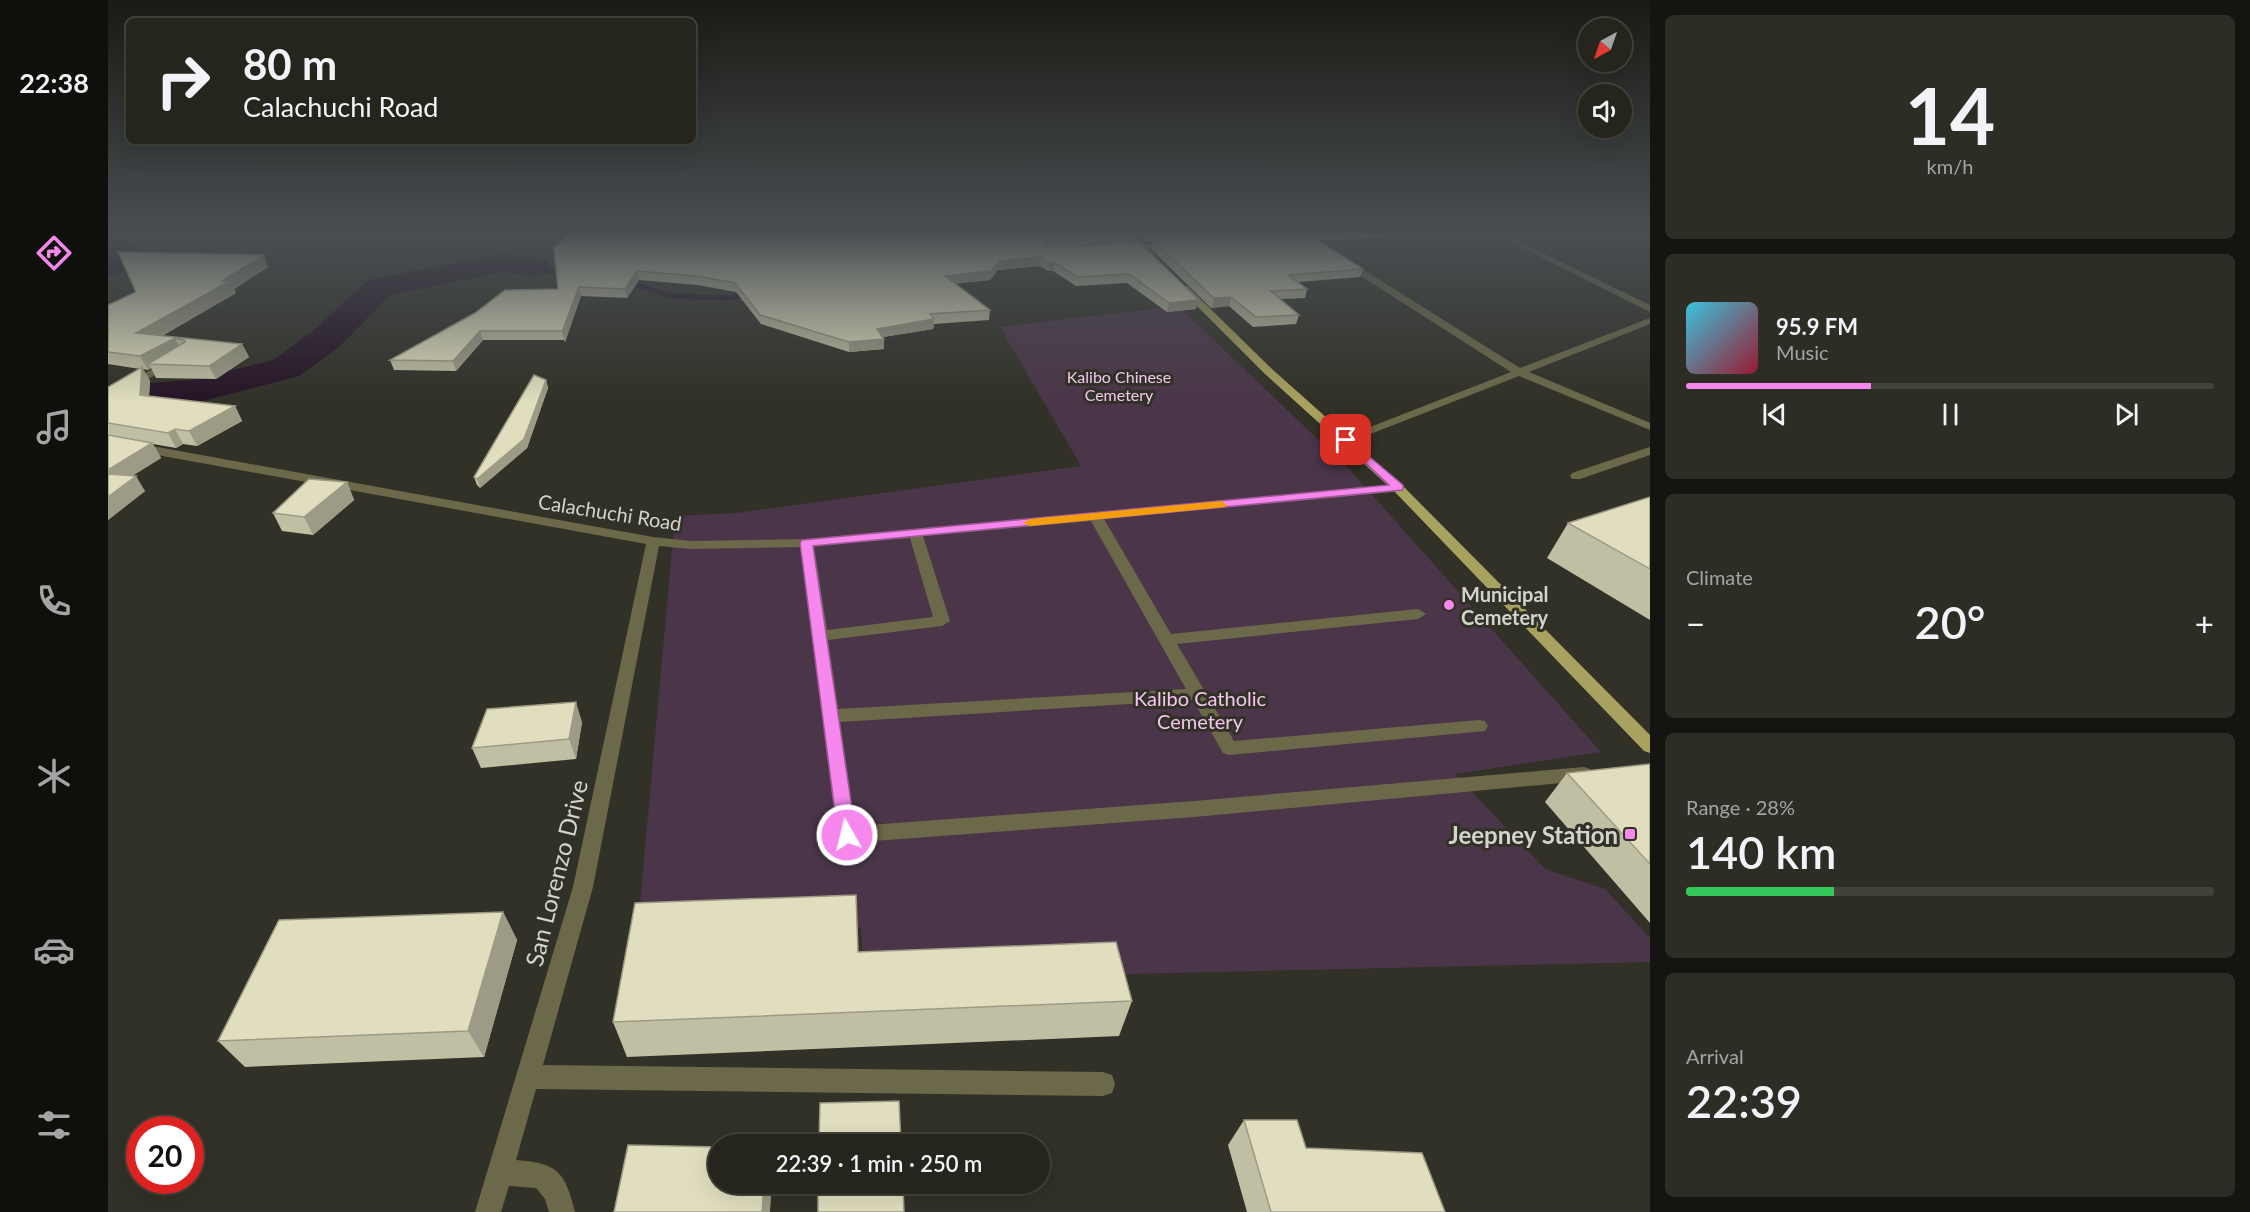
<!DOCTYPE html>
<meta charset="utf-8">
<style>
:root{--surface:#25251d;--page:#2d2d26;--text:#f1f3f6;--muted:#a3a5a4;--line:#42423b;--accent:#f688ed}
body{margin:0;font-family:Lato,sans-serif;background:var(--page);color:var(--text);height:100vh;display:flex;flex-direction:column;font-size:22px;white-space:nowrap}
*{box-sizing:border-box;margin:0}
p{font-size:20px;color:var(--muted)}
.icon{flex:none;width:33px;height:33px;fill:none;stroke:currentColor;stroke-width:2;stroke-linecap:round;stroke-linejoin:round}
.map{position:relative;flex:1;overflow:hidden}
.details{display:flex;flex-direction:column;gap:15px;padding:15px;background:#141410;width:600px}
.details>*{flex:none}
.top-card{position:absolute;left:18px;top:18px;width:570px;height:126px;border-radius:9px;box-shadow:0 6px 24px #0002,0 0 0 2px var(--line);background:#25251d;color:var(--text);overflow:hidden}
.needle{width:39px;rotate:220deg}
.controls{position:absolute;left:1470px;top:18px;display:grid;gap:12px}
.controls a{display:grid;place-items:center;width:54px;height:54px;border-radius:50%;background:var(--surface);box-shadow:0 6px 24px #0002,0 0 0 2px var(--line);font-size:30px}
.speed{position:absolute;left:18px;top:1116px;display:flex;gap:12px;font-size:30px;font-weight:700;text-align:center}
.speed>*{display:grid;place-content:center;width:78px;height:78px;border-radius:50%;background:var(--surface);box-shadow:0 6px 24px #0002,0 0 0 2px var(--line);line-height:1}
.speed .limit{border:9px solid #d22;background:#fff;color:#111}
.pin{position:absolute;display:grid;place-items:center;width:51px;height:51px;color:#fff;margin:-26px;border-radius:12px;box-shadow:0 3px 9px #0006}
.me{position:absolute;width:66px;margin:-33px;rotate:352deg;stroke-linejoin:round;filter:drop-shadow(0 0 4px #0008)}
.turn{display:flex;align-items:center;gap:21px;height:126px;padding:0 18px;font-size:27px}
.turn .icon{width:78px;height:78px;stroke-width:2.5}
.turn b{display:block;font-size:42px;line-height:51px}
.big{font-size:45px;font-weight:600;line-height:1.1}
.details .card{flex:1;display:flex;flex-direction:column;justify-content:center;gap:9px;min-width:0;padding:0 21px;border-radius:9px;background:var(--page)}
.details .dial{align-items:center;gap:0}
.dial b{font-size:78px;line-height:1}
.song{display:flex;align-items:center;gap:18px}
.cover{width:72px;height:72px;border-radius:9px;background:linear-gradient(135deg,hsl(190 70% 55%),hsl(350 70% 35%))}
.played{height:6px;border-radius:3px;background:linear-gradient(90deg,var(--accent) 35%,var(--line) 35%)}
.keys{display:flex;justify-content:space-around;direction:ltr}
.heat{display:flex;justify-content:space-between;align-items:center;font-size:33px;direction:ltr}
.charge{height:9px;border-radius:4px;background:linear-gradient(90deg,#34c759 28%,var(--line) 0)}
.trip{position:absolute;left:600px;top:1134px;width:342px;height:60px;border-radius:30px;background:var(--surface);box-shadow:0 6px 24px #0002,0 0 0 2px var(--line);font-weight:600;line-height:60px;text-align:center}
main{display:flex;flex:1;min-height:0}
.tabs{display:flex;flex-direction:column;width:108px;justify-content:space-around;align-items:center;background:#0f0f0c;color:var(--muted)}
.tabs .icon{width:42px;height:42px}
.tabs .on{color:var(--accent)}
.tabs b{font-size:27px;color:var(--text)}
.map>svg:first-child{display:block}
</style>
<main>
<nav class="tabs">
<b>22:38</b>
<svg class="icon on" aria-label="directions" viewBox="0 0 24 24"><path d="M12 3l9 9-9 9-9-9zM9 14v-3h6M13 9l2 2-2 2"/></svg>
<svg class="icon" aria-label="music" viewBox="0 0 24 24"><path d="M9 18V5l10-2v13"/><circle cx="6" cy="18" r="3"/><circle cx="16" cy="16" r="3"/></svg>
<svg class="icon" aria-label="phone" viewBox="0 0 24 24"><path d="M5 4h4l2 5-3 2q2 4 5 5l2-3 5 2v4C11 20 4 13 5 4z"/></svg>
<svg class="icon" aria-label="climate" viewBox="0 0 24 24"><path d="M12 3v18M4 7l16 10M4 17L20 7"/></svg>
<svg class="icon" aria-label="car" viewBox="0 0 24 24"><path d="M5 17H2v-5l4-1 3-4h7l3 4 3 1v5h-3M9 17h6M6 11h13"/><circle cx="7" cy="17" r="2"/><circle cx="17" cy="17" r="2"/></svg>
<svg class="icon" aria-label="filters" viewBox="0 0 24 24"><path d="M4 7h16M4 17h16"/><circle cx="9" cy="7" r="2"/><circle cx="15" cy="17" r="2"/></svg>
</nav>
<div class="map">
<svg width="1542" height="1212" viewBox="0 0 1542 1212">
<rect width="100%" height="100%" fill="#313127"/>
<path fill="#4b3649" d="M 1070,306 L 1241,469 L 1493,752 L 1347,774 L 1437,869 L 1497,889 L 1542,938 L 1542,962 L 756,980 L 753,928 L 529,937 L 567,516 L 628,513 L 973,466 L 892,327 Z"/>
<g fill="none" stroke-linecap="round" stroke-linejoin="round">
<g stroke="#261425" stroke-width="5">
<path d="M 427,267 L 460,276"/>
<path d="M 519,281 L 562,296 L 621,298 L 643,294"/>
</g>
<g fill="#261425" fill-rule="evenodd">
<path d="M 0,233 C 13,237 27,244 35,255 C 27,266 13,273 0,276 Z"/>
<path d="M 395,254 L 438,260 L 442,267 L 438,274 L 427,276 L 395,272 L 282,295 L 231,347 L 191,376 L 83,404 L 13,409 L 0,406 L 0,388 L 13,385 L 83,380 L 165,360 L 205,331 L 260,280 Z"/>
</g>
<g fill="#6c694a" fill-rule="evenodd">
<path d="M 1385,233 L 1394,233 L 1542,305 L 1542,312 Z"/>
<path d="M 1065,241 L 1068,241 L 1068,245 L 1017,250 L 1013,248 L 1017,246 Z"/>
<path d="M 1234,260 L 1240,260 L 1412,368 L 1542,318 L 1542,324 L 1421,372 L 1542,423 L 1542,430 L 1411,376 L 1242,442 L 1234,442 L 1234,438 L 1403,372 L 1234,264 Z"/>
<path d="M 58,361 L 67,363 L 0,403 L 0,395 Z"/>
<path d="M 0,438 L 545,537 L 583,541 L 699,539 L 1290,484 L 1294,485 L 1296,488 L 1294,491 L 996,519 L 1063,634 L 1310,609 L 1318,614 L 1310,619 L 1069,644 L 1126,741 L 1371,720 L 1377,721 L 1380,726 L 1377,731 L 1121,755 L 1115,753 L 1085,700 L 732,722 L 747,826 L 1086,801 L 1476,767 L 1482,769 L 1485,774 L 1482,779 L 1476,781 L 1086,817 L 739,843 L 732,841 L 729,835 L 693,547 L 583,549 L 551,546 L 485,887 L 435,1065 L 995,1072 L 1004,1075 L 1007,1084 L 1004,1093 L 995,1096 L 428,1089 L 408,1160 C 450,1163 457,1172 467,1212 L 441,1212 L 437,1199 L 428,1188 L 401,1186 L 393,1212 L 367,1212 L 465,887 L 538,544 L 0,446 ZM 983,521 L 1078,689 L 730,709 L 720,640 L 834,626 L 842,621 L 815,536 ZM 802,538 L 825,617 L 719,630 L 706,546 Z"/>
<path d="M 1542,447 L 1542,455 L 1472,479 L 1464,479 L 1462,476 L 1464,473 Z"/>
</g>
<g fill="#a8a15f" fill-rule="evenodd">
<path d="M 1015,233 L 1023,233 L 1047,255 L 1047,259 L 1041,259 Z"/>
<path d="M 1073,286 L 1079,286 L 1164,369 L 1294,485 L 1542,735 L 1542,753 L 1536,751 L 1286,491 L 1156,373 L 1073,290 Z"/>
</g>
</g>
<g fill="#c1bfa3">
<path d="M 1026,233 L 1198,233 L 1255,269 L 1252,277 L 1191,282 L 1199,289 L 1197,298 L 1173,299 L 1191,315 L 1188,324 L 1145,327 L 1121,306 L 1103,308 L 1043,249 L 1045,241 L 1062,240 L 1035,241 Z"/>
<path d="M 1200,233 L 1282,233 L 1280,238 L 1212,240 Z"/>
<path d="M 1023,234 L 1021,242 L 1031,242 L 1088,309 L 1059,312 L 1019,283 L 968,286 L 945,271 L 940,271 L 932,266 L 890,270 L 882,280 L 847,283 L 882,310 L 881,320 L 826,324 L 825,329 L 775,337 L 776,339 L 776,349 L 741,352 L 653,324 L 628,292 L 590,285 L 531,280 L 519,298 L 473,296 L 457,342 L 456,340 L 375,340 L 348,371 L 286,370 L 282,360 L 450,289 L 446,248 Z"/>
<path d="M 160,267 L 126,289 L 128,293 L 54,336 L 134,344 L 141,357 L 108,379 L 48,378 L 43,368 L 40,370 L 35,369 L 42,381 L 41,396 L 127,406 L 134,421 L 89,446 L 75,444 L 68,448 L 45,444 L 53,458 L 24,476 L 37,491 L 0,520 L 0,387 L 32,369 L 0,364 L 0,305 Z"/>
<path d="M 438,380 L 440,388 L 419,448 L 372,488 L 369,485 L 366,477 Z"/>
<path d="M 239,482 L 246,500 L 205,535 L 174,531 L 165,513 Z"/>
<path d="M 1542,497 L 1542,620 L 1439,558 L 1460,523 Z"/>
<path d="M 474,722 L 468,759 L 373,768 L 364,748 Z"/>
<path d="M 1542,764 L 1542,923 L 1437,802 L 1459,773 Z"/>
<path d="M 395,912 L 409,940 L 376,1057 L 137,1067 L 110,1041 Z"/>
<path d="M 750,952 L 1024,1001 L 1011,1036 L 519,1057 L 505,1022 Z"/>
<path d="M 1136,1120 L 1337,1212 L 1139,1212 L 1120,1145 Z"/>
</g>
<g fill="#9d9b85">
<path d="M 940,239 L 939,248 L 934,244 Z"/>
<path d="M 156,255 L 160,267 L 126,289 L 128,293 L 35,346 L 28,333 Z"/>
<path d="M 933,257 L 932,266 L 890,270 L 882,280 L 837,285 L 837,276 L 891,261 Z"/>
<path d="M 946,262 L 945,271 L 940,271 L 941,263 Z"/>
<path d="M 529,271 L 531,280 L 519,298 L 517,289 Z"/>
<path d="M 471,287 L 473,296 L 457,342 L 454,332 Z"/>
<path d="M 1123,297 L 1121,306 L 1103,308 L 1106,298 Z"/>
<path d="M 1091,300 L 1088,309 L 1059,312 L 1061,303 Z"/>
<path d="M 826,319 L 825,329 L 769,338 L 769,329 Z"/>
<path d="M 372,331 L 375,340 L 348,371 L 345,361 Z"/>
<path d="M 67,338 L 73,351 L 40,364 L 43,368 L 40,370 L 32,356 Z"/>
<path d="M 776,339 L 776,349 L 741,352 L 741,342 Z"/>
<path d="M 134,344 L 141,357 L 108,379 L 101,366 Z"/>
<path d="M 34,367 L 42,381 L 40,409 L 32,395 Z"/>
<path d="M 438,380 L 440,388 L 419,448 L 372,488 L 369,479 Z"/>
<path d="M 127,406 L 134,421 L 89,446 L 81,431 Z"/>
<path d="M 67,429 L 75,444 L 68,448 L 60,433 Z"/>
<path d="M 44,443 L 53,458 L 3,489 L 0,485 L 0,470 Z"/>
<path d="M 28,476 L 37,491 L 0,520 L 0,497 Z"/>
<path d="M 239,482 L 246,500 L 205,535 L 196,517 Z"/>
<path d="M 468,702 L 474,722 L 468,759 L 461,739 Z"/>
<path d="M 395,912 L 409,940 L 376,1057 L 360,1031 Z"/>
<path d="M 656,1184 L 664,1184 L 662,1212 L 654,1212 Z"/>
</g>
<g fill="#e0debe" stroke="#9d9b85" stroke-width="1.5">
<path d="M 463,233 L 1021,233 L 1023,234 L 940,239 L 934,244 L 940,248 L 1031,242 L 1091,300 L 1061,303 L 1021,274 L 969,277 L 946,262 L 941,263 L 933,257 L 891,261 L 883,271 L 837,276 L 882,310 L 822,314 L 826,319 L 769,329 L 776,339 L 741,342 L 652,315 L 627,283 L 589,276 L 529,271 L 517,289 L 471,287 L 454,332 L 454,331 L 372,331 L 345,361 L 282,360 L 367,313 L 397,290 L 450,289 L 446,248 Z"/>
<path d="M 1111,233 L 1198,233 L 1255,269 L 1180,275 L 1199,289 L 1163,291 L 1191,315 L 1148,317 L 1123,297 L 1106,298 L 1045,241 L 1110,237 Z"/>
<path d="M 10,252 L 156,255 L 114,281 L 122,281 L 28,333 L 134,344 L 101,366 L 40,364 L 77,342 L 76,340 L 67,338 L 32,356 L 0,352 L 0,305 L 28,292 Z"/>
<path d="M 34,367 L 32,395 L 127,406 L 81,431 L 67,429 L 60,433 L 0,423 L 0,387 Z"/>
<path d="M 426,375 L 438,380 L 416,439 L 369,479 L 366,477 Z"/>
<path d="M 0,435 L 44,443 L 0,470 Z"/>
<path d="M 0,474 L 28,476 L 0,497 Z"/>
<path d="M 201,479 L 239,482 L 196,517 L 165,513 Z"/>
<path d="M 1542,497 L 1542,569 L 1460,523 Z"/>
<path d="M 468,702 L 461,739 L 364,748 L 379,709 Z"/>
<path d="M 1542,764 L 1542,864 L 1459,773 Z"/>
<path d="M 748,895 L 750,952 L 1008,942 L 1024,1001 L 505,1022 L 527,903 Z"/>
<path d="M 395,912 L 360,1031 L 110,1041 L 171,920 Z"/>
<path d="M 791,1101 L 793,1144 L 711,1144 L 712,1103 Z"/>
<path d="M 1136,1120 L 1189,1120 L 1198,1148 L 1314,1153 L 1337,1212 L 1163,1212 Z"/>
<path d="M 520,1145 L 610,1147 L 610,1184 L 656,1184 L 654,1212 L 506,1212 Z"/>
<path d="M 710,1184 L 795,1184 L 796,1212 L 710,1212 Z"/>
</g>
<linearGradient id="sky" x2="0" y2="1"><stop stop-color="#1b1b15"/><stop offset="0.58" stop-color="#484e52"/><stop offset="1" stop-color="#484e52" stop-opacity="0"/></linearGradient>
<rect width="1542" height="402" fill="url(#sky)"/>
<path fill="#f688ed" stroke="#a0589a" stroke-width="1.5" d="M 1238,437 L 1295,485 L 1295,490 L 705,546 L 748,835 L 745,840 L 739,842 L 733,840 L 730,835 L 692,543 L 694,540 L 1281,485 L 1235,442 L 1235,438 Z"/>
<path fill="#f59e0b" d="M 1113,501 L 1119,505 L 1117,507 L 922,526 L 915,523 L 922,519 Z"/>
<g fill="#f688ed" stroke="#313127" stroke-width="2">
<circle cx="1341" cy="605" r="6"/>
<rect x="1516" y="828" width="12" height="12" rx="3"/>
</g>
<g text-anchor="middle" dominant-baseline="central" stroke-width="6" stroke-linejoin="round" paint-order="stroke">
<g font-size="16" fill="#f3c6ee" stroke="#313127">
<text x="1011" y="376">Kalibo Chinese<tspan x="1011" dy="18">Cemetery</tspan></text>
</g>
<g font-size="20" fill="#d4d4ce" stroke="#313127">
<text transform="translate(502 512) rotate(9)">Calachuchi Road</text>
</g>
<g font-size="20" font-weight="bold" fill="#d4d4ce" stroke="#313127" text-anchor="start">
<text x="1353" y="594">Municipal<tspan x="1353" dy="23">Cemetery</tspan></text>
</g>
<g font-size="20" fill="#f3c6ee" stroke="#313127">
<text x="1092" y="698">Kalibo Catholic<tspan x="1092" dy="23">Cemetery</tspan></text>
</g>
<g font-size="24" font-weight="bold" fill="#d4d4ce" stroke="#313127" text-anchor="end">
<text x="1510" y="834">Jeepney Station</text>
</g>
<g font-size="24" fill="#d4d4ce" stroke="#313127">
<text transform="translate(448 873) rotate(-76)">San Lorenzo Drive</text>
</g>
</g>
</svg>
<div class="controls">
<a><svg class="needle" viewBox="-14 -14 28 28"><path d="M0-13l5 13h-10z" fill="#e53935"/><path d="M0 13l5-13h-10z" fill="#a3a5a4"/></svg></a>
<a><svg class="icon" aria-label="sound" viewBox="0 0 24 24"><path d="M4 9h4l5-4v14l-5-4H4zM17 9q2 3 0 6"/></svg></a>
</div>
<div class="speed"><div class="limit">20</div></div>
<div class="pin" style="left:1238px;top:440px;background:#d93025"><svg class="icon" aria-label="arrive" viewBox="0 0 24 24"><path d="M6 21V4h12l-3 4 3 4H6"/></svg></div>
<svg class="me" style="left:739px;top:835px" viewBox="-20 -20 40 40"><circle r="17" fill="#f688ed" stroke="#fff" stroke-width="3"/><path d="M0-11L8 9 0 5-8 9z" fill="#fff"/></svg>
<div class="trip">22:39 · 1 min · 250 m</div>
<div class="top-card">
<div class="turn"><svg class="icon" aria-label="right" viewBox="0 0 24 24"><path d="M7 20v-9h11M14 6l5 5-5 5"/></svg><div><b>80 m</b>Calachuchi Road</div></div>
</div>
</div>
<section class="details">
<div class="card dial"><b>14</b><p>km/h</p></div>
<div class="card">
<div class="song"><i class="cover"></i><div><b>95.9 FM</b><p>Music</p></div></div>
<div class="played"></div>
<div class="keys"><svg class="icon" aria-label="previous" viewBox="0 0 24 24"><path d="M18 5L8 12l10 7zM5 5v14"/></svg><svg class="icon" aria-label="pause" viewBox="0 0 24 24"><path d="M8 5v14M16 5v14"/></svg><svg class="icon" aria-label="next" viewBox="0 0 24 24"><path d="M6 5l10 7-10 7zM19 5v14"/></svg></div>
</div>
<div class="card"><p>Climate</p>
<div class="heat"><a>−</a><b class="big">20°</b><a>+</a></div>
</div>
<div class="card"><p>Range · 28%</p><b class="big">140 km</b><div class="charge"></div></div>
<div class="card"><p>Arrival</p><b class="big">22:39</b></div>
</section>
</main>
